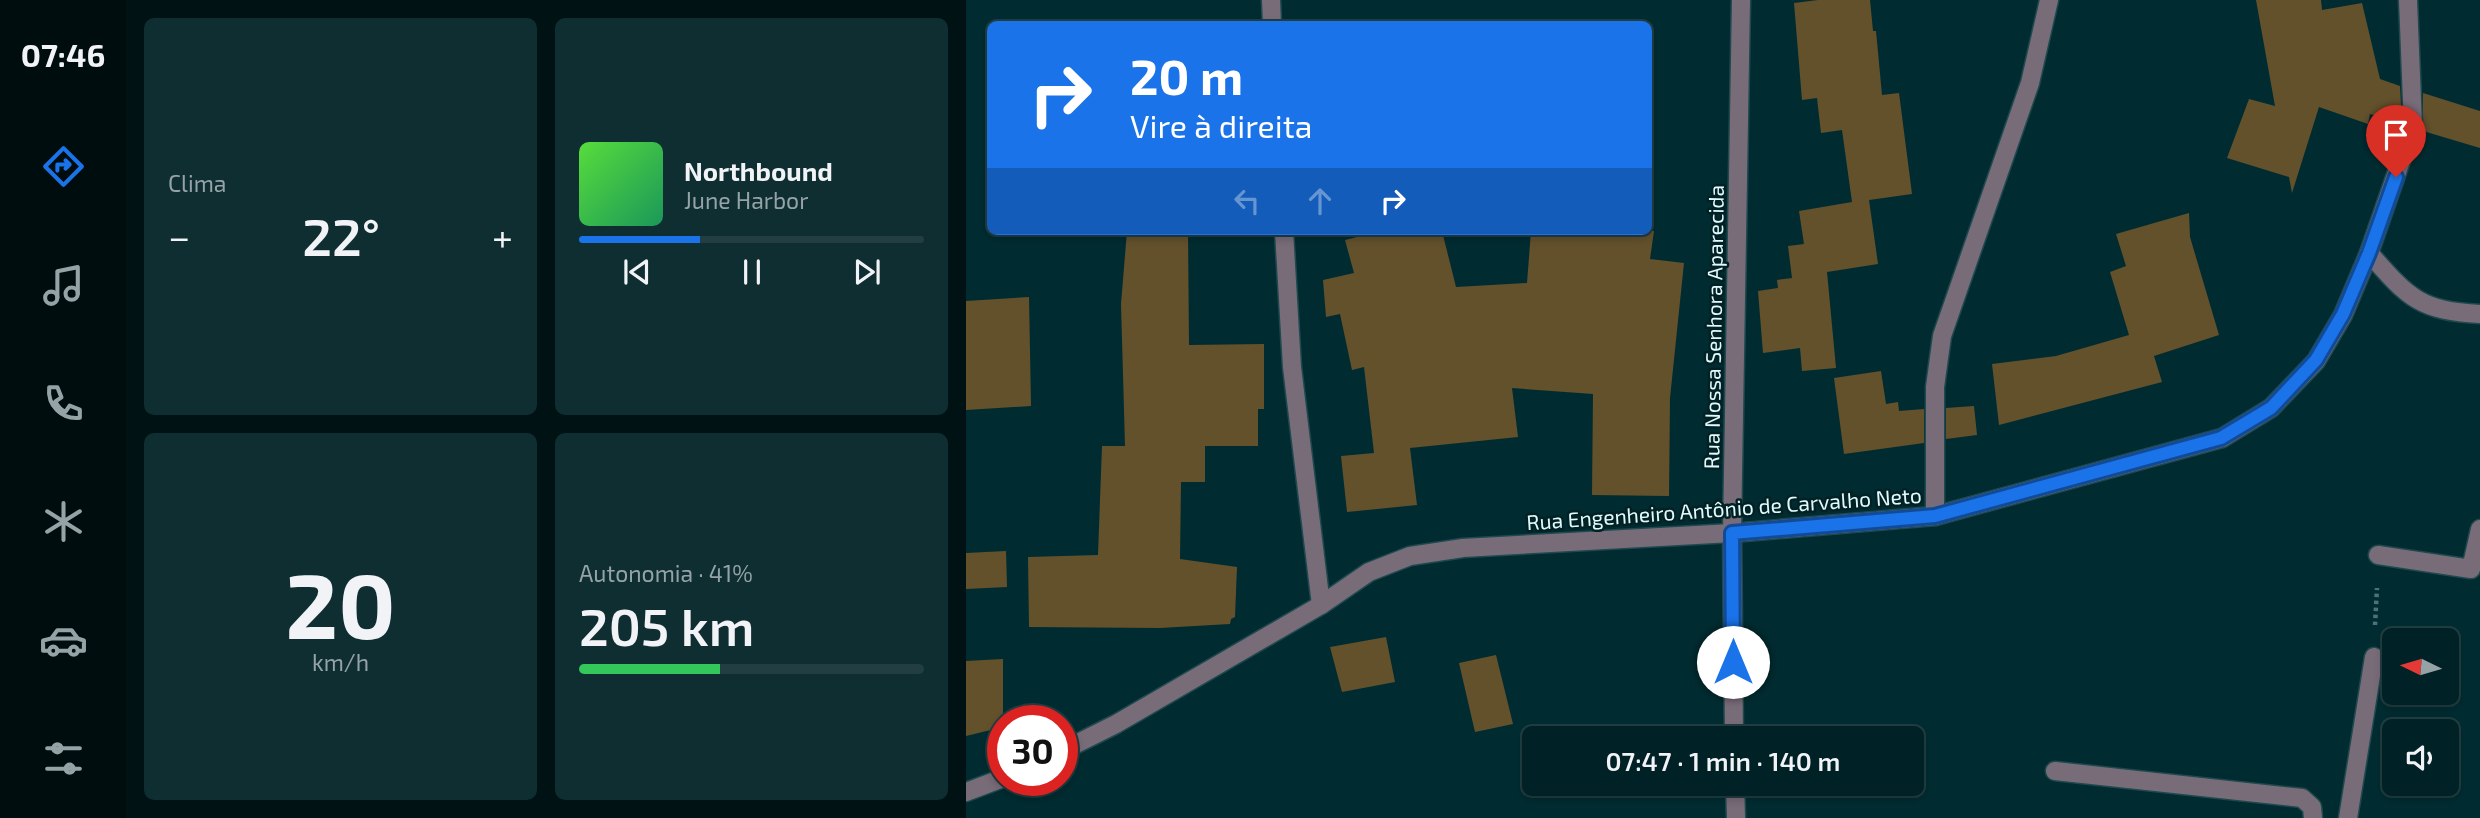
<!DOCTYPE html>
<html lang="pt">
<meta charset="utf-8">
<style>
:root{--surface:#002125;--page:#0e2e32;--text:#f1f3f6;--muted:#95a3a7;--line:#223e42;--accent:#1a73e8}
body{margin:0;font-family:"Exo 2",sans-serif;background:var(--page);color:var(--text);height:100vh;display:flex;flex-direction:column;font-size:26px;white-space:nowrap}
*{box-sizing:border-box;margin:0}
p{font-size:23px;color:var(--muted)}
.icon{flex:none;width:38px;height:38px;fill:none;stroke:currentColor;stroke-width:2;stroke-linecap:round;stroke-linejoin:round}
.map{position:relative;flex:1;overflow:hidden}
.drawer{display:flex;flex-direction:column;gap:18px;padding:18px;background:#001214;width:840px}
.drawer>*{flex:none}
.top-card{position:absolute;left:21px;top:21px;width:665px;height:214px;border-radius:10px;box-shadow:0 4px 10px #0003,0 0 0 2px var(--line);background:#1a73e8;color:#fff;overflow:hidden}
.needle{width:46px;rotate:275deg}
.tools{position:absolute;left:1416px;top:628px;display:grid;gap:14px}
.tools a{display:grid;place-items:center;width:77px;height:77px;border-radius:10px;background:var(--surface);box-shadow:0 4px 10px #0003,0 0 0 2px var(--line);font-size:35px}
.speed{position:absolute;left:21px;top:705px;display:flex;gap:14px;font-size:35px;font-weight:700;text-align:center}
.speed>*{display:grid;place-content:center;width:91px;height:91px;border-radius:50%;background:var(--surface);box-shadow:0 4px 10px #0003,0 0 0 2px var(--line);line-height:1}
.speed .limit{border:10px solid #d22;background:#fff;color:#111}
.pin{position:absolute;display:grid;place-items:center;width:60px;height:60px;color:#fff;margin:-72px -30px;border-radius:50% 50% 50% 0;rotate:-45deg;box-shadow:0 0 7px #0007}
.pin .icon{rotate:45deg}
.me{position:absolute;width:77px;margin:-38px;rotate:0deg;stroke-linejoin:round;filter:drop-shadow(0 0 5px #0008)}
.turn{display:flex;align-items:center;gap:24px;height:147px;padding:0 28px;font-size:32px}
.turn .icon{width:91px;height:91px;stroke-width:2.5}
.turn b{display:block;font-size:49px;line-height:60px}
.lanes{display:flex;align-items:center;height:66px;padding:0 28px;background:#0003;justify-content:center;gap:35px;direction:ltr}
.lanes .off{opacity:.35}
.big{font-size:52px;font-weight:600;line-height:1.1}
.drawer .tile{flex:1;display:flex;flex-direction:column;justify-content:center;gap:10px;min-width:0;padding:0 24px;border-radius:10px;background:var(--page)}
.drawer .dial{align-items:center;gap:0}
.dial b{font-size:91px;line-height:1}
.song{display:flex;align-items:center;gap:21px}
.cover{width:84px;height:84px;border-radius:10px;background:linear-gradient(135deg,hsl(110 70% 55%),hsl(150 70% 35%))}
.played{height:7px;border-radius:4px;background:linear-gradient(90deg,var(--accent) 35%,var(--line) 35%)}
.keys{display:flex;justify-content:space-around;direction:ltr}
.heat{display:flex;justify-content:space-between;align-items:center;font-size:38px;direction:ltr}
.charge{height:10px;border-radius:5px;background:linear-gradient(90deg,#34c759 41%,var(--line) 0)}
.drawer .tiles{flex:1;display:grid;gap:18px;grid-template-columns:repeat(2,1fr)}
.trip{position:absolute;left:556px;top:726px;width:402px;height:70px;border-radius:10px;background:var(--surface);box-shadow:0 4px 10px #0003,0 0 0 2px var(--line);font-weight:600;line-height:70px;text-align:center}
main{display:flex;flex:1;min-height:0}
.dock{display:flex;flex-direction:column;width:126px;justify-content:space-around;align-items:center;background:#000d0f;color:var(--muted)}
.dock .icon{width:49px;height:49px}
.dock .current{color:var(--accent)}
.dock b{font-size:32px;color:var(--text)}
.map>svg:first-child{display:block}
</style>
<main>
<nav class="dock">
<b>07:46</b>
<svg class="icon current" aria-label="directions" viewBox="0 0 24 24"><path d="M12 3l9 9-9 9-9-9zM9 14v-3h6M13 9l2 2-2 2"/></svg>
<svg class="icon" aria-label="music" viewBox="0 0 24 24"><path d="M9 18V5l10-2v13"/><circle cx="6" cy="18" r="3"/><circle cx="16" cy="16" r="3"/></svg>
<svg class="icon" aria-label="phone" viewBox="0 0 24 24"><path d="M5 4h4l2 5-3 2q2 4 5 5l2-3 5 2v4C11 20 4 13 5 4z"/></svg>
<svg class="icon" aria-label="climate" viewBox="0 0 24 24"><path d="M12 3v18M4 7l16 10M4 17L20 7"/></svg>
<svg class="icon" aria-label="car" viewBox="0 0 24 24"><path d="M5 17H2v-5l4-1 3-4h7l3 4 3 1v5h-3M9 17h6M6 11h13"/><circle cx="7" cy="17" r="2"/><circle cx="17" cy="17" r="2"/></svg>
<svg class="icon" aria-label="filters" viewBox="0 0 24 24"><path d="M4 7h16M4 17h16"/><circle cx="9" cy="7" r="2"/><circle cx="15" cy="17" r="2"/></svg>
</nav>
<section class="drawer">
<div class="tiles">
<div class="tile"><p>Clima</p>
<div class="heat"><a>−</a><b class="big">22°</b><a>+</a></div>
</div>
<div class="tile">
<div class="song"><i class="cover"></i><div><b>Northbound</b><p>June Harbor</p></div></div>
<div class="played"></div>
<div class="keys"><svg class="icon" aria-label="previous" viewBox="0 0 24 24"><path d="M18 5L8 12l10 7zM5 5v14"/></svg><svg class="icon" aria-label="pause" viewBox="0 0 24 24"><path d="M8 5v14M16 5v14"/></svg><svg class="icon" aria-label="next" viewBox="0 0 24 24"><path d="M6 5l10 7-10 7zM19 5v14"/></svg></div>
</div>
<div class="tile dial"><b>20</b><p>km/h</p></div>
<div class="tile"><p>Autonomia · 41%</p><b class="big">205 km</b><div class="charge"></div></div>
</div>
</section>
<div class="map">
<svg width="1514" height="818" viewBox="0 0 1514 818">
<rect width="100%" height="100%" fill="#002c31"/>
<g fill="#63512c">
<path d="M 852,0 L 904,0 L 907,31 L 910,31 L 916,95 L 933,93 L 946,194 L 903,200 L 912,264 L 861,272 L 870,368 L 836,371 L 834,348 L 797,353 L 792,291 L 812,288 L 811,280 L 826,278 L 822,246 L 838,244 L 833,211 L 886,202 L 876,130 L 855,133 L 851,98 L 836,100 L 828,3 Z"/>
<path d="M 1290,0 L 1355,0 L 1356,10 L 1396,3 L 1414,79 L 1434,86 L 1436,124 L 1404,114 L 1402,124 L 1353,107 L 1326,193 L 1323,177 L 1261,158 L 1283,99 L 1309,106 Z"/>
<path d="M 1457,93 L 1514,111 L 1514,148 L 1457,131 Z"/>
<path d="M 1223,213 L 1224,237 L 1253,335 L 1188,356 L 1196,382 L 1033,425 L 1026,364 L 1090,356 L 1163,335 L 1144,272 L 1160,266 L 1150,234 Z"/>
<path d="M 161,231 L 222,231 L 223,345 L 298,344 L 298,409 L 292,409 L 292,446 L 239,446 L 239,482 L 215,482 L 214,559 L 271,567 L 269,617 L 265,619 L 264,624 L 194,628 L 63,627 L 62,557 L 132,555 L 136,446 L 159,446 L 155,304 Z"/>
<path d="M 389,231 L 476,231 L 490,287 L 561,283 L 565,231 L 688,231 L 684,259 L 718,263 L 704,398 L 703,496 L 626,495 L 627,394 L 546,388 L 552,437 L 444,448 L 451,505 L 381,512 L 375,456 L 408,453 L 398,367 L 386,370 L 374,314 L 360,317 L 357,280 L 388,273 L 379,240 L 391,237 Z"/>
<path d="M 63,297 L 65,406 L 0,410 L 0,301 Z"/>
<path d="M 915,371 L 920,404 L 932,402 L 933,411 L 958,409 L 958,443 L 878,454 L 868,378 Z"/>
<path d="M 1008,406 L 1011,435 L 980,439 L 980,408 Z"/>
<path d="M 40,551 L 41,587 L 0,589 L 0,553 Z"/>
<path d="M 420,637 L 429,682 L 376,692 L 364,647 Z"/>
<path d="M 530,655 L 547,724 L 509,732 L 493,663 Z"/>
<path d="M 37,659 L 37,727 L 0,736 L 0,661 Z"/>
</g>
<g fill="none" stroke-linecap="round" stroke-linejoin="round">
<g stroke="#1f494e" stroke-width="21">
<g id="minor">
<path d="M 305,0 L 306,24"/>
<path d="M 318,231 L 326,367 L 355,605"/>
<path d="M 1403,253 C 1442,297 1453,311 1514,314"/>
<path d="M 969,516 L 969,387 L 976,336 L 1064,83 L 1083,0"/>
<path d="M 1412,555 L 1505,569 L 1514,529"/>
<path d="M 768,738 L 766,533 L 775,0"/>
<path d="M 96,751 L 150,724 L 355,605 L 403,572 L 444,556 L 497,548 L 766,533 L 969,516 L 1256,438 L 1305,408 L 1350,361 L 1377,315 L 1403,253 L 1447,126 L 1442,0"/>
<path d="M 1089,771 L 1336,798 L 1346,807 L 1347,818"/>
<path d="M 769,784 L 770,818"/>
<path d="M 0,792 L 37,778"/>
<path d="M 1382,818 L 1408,657"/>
</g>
</g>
<path stroke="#4c7277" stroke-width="4.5" stroke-dasharray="3.5 3.5" stroke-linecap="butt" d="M 1409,625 L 1411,588"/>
<use href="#minor" stroke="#796c79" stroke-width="18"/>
</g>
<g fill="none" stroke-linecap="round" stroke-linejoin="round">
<g stroke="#114b97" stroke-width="18">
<path id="route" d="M 767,662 L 766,533 L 969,516 L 1255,438 L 1305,408 L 1350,360 L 1377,314 L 1403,253 L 1430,177"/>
</g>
<use href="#route" stroke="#1a73e8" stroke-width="12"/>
</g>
<g text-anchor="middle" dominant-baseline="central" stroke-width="5" stroke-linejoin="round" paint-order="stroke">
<g font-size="21" fill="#dffbfe" stroke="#032124">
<text transform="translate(747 327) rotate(-89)">Rua Nossa Senhora Aparecida</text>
<text transform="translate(758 508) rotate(-4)">Rua Engenheiro Antônio de Carvalho Neto</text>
</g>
</g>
</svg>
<div class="tools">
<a><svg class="needle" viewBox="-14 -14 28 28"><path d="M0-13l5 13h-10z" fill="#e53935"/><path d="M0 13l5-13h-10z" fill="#95a3a7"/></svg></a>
<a><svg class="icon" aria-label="sound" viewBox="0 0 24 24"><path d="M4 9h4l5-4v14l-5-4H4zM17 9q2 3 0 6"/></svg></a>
</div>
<div class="speed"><div class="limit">30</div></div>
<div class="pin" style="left:1430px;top:177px;background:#d93025"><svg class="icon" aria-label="arrive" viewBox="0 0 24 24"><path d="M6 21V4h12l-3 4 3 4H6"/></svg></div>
<svg class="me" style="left:767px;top:662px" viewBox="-20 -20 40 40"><circle r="19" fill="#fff"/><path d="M0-13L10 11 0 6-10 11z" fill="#1a73e8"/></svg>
<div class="trip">07:47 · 1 min · 140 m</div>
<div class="top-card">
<div class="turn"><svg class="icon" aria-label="right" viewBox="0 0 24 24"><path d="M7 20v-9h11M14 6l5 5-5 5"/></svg><div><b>20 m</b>Vire à direita</div></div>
<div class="lanes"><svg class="icon off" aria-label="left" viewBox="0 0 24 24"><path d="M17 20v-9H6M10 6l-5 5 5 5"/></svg><svg class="icon off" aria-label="ahead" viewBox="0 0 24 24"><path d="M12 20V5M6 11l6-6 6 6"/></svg><svg class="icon" aria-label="right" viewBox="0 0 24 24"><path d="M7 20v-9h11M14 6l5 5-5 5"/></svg></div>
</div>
</div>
</main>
